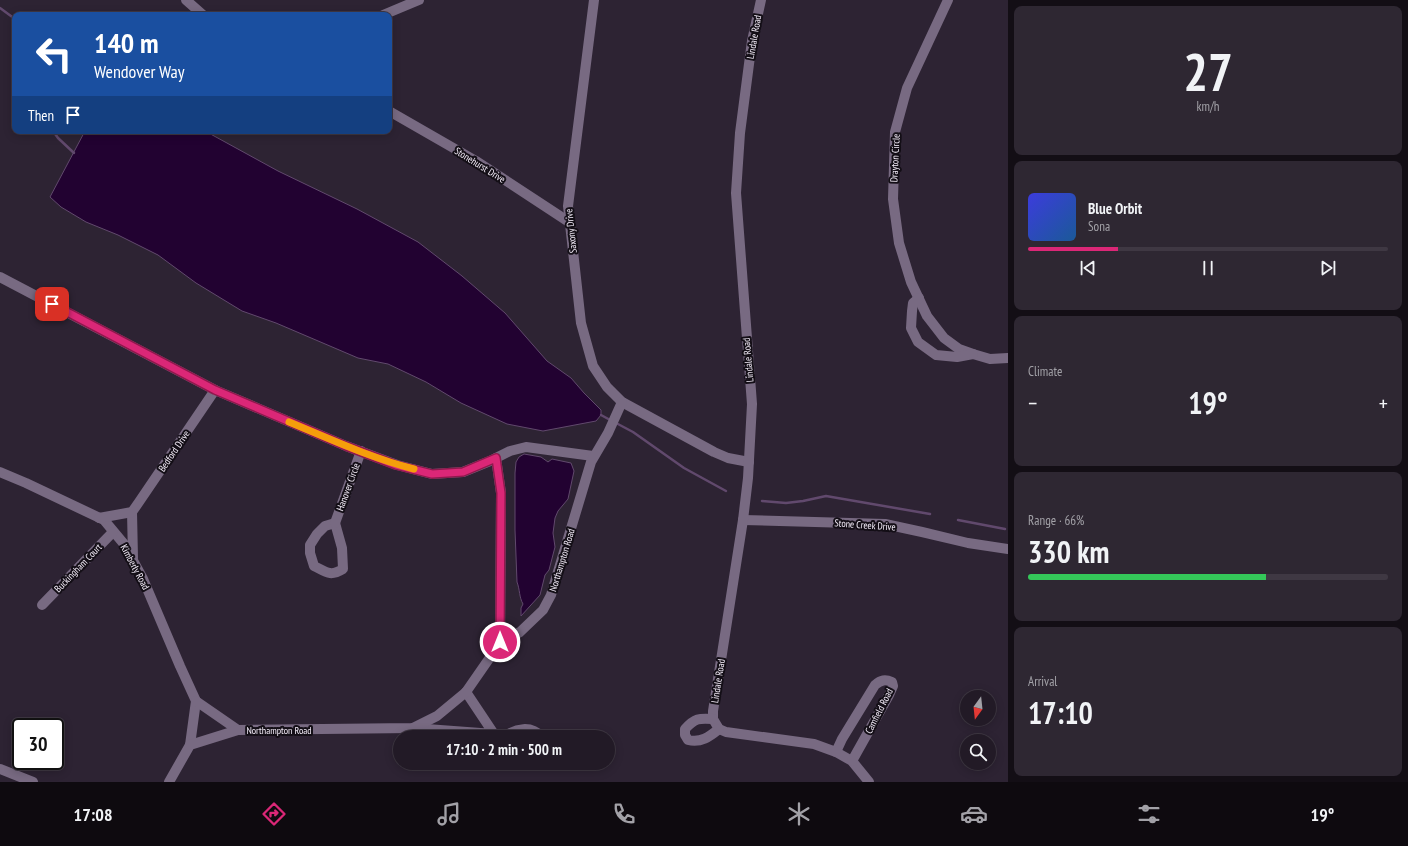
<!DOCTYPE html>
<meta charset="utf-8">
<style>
:root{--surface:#221a26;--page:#2e2732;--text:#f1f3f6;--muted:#a2a1a7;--line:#3f3843;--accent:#db2777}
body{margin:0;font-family:"PT Sans Narrow",sans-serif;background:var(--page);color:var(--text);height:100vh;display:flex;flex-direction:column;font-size:15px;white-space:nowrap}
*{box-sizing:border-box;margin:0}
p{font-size:13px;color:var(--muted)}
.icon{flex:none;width:22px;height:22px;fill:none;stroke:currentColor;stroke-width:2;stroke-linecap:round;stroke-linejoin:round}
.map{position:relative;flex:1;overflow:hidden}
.drawer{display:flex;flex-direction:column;gap:6px;padding:6px;background:#130e15;width:400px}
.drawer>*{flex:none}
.guide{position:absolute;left:12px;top:12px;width:380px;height:122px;border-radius:8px;box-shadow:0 2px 10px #0003,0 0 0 1px var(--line);background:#1a4fa0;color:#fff;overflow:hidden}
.needle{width:26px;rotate:195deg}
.fabs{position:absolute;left:960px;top:690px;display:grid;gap:8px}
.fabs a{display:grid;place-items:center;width:36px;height:36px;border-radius:50%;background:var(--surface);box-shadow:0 2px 10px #0003,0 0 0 1px var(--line);font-size:20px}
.speed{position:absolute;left:12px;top:718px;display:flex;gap:8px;font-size:20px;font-weight:700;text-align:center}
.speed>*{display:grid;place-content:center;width:52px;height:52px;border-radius:50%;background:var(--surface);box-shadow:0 2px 10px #0003,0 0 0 1px var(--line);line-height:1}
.speed .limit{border:2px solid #111;border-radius:6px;background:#fff;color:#111}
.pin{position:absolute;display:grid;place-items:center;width:34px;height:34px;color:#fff;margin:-17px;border-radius:8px;box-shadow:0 2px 6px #0006}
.me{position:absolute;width:44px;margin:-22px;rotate:0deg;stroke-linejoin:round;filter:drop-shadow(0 0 3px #0008)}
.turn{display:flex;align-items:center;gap:14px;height:84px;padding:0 16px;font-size:18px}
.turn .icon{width:52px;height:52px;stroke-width:2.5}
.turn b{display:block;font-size:28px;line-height:34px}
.then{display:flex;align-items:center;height:38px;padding:0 16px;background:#0003;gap:8px;font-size:15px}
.big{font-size:30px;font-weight:700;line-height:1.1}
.drawer .widget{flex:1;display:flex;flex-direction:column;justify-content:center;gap:6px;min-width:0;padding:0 14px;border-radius:8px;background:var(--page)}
.drawer .dial{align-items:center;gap:0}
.dial b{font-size:52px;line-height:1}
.song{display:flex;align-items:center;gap:12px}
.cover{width:48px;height:48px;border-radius:6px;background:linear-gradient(135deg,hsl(240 70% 55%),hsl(210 70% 35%))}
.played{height:4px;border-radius:2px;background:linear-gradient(90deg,var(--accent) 25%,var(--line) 25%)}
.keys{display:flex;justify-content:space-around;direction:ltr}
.heat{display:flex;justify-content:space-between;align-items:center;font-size:22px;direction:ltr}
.charge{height:6px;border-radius:3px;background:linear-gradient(90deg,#34c759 66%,var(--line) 0)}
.trip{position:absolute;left:393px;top:730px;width:222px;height:40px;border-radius:20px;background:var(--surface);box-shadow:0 2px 10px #0003,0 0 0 1px var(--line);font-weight:700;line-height:40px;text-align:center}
.tab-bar{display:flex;height:64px;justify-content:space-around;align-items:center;background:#0e0a0f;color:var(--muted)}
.tab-bar .icon{width:28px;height:28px}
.tab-bar .selected{color:var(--accent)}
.tab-bar b{font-size:18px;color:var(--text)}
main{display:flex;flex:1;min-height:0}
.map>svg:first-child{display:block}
</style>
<main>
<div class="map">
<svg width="1008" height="782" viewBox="0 0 1008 782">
<rect width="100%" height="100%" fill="#2d2333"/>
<g fill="#220231" stroke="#61496d">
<path d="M 85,131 L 205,131 L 278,171 L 357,209 L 418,242 L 462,276 L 505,313 L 547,361 L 571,378 L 584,393 L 601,410 L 601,415 L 596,421 L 543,431 L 507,424 L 461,403 L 426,382 L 388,364 L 358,358 L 276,323 L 242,311 L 196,283 L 158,255 L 118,235 L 86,222 L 61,207 L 50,197 Z"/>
<path d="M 524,454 L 541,457 L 548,462 L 552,459 L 571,463 L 574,471 L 568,499 L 558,511 L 555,518 L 553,533 L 555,547 L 549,570 L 545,575 L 540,595 L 521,616 L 521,608 L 523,604 C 519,597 520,590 517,582 L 515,530 L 515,473 L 516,462 L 519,457 Z"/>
</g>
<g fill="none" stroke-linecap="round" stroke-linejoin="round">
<g stroke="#61496d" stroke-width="2.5">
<path d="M 0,8 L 15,19"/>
<path d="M 53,131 L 58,138 L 74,153"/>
<path d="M 601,415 L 612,421"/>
<path d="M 616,423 L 633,432 L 684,468 L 726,491"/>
<path d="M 762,501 L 786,503 L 803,501 L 826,496 L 930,514"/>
<path d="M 958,520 L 1005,529"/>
</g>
<g stroke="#786a82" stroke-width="10">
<path d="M 186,0 L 203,15"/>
<path d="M 594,0 L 568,206 L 581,323 L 593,366 L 607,387 L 622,402 L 714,452 L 728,458 L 749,462"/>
<path d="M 948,0 L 907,88 L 895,132 L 893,199 L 899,243 L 911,282 L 927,316 L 944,338 L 959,349 L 973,354 L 990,359 L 1008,358"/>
<path d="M 383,15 L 419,0"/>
<path d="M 389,111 L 476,161 L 569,222"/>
<path d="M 0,277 L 215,390 L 346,446 L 397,465 L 432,474 L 463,472 L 490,461 L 510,451 L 526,447 L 593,456"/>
<path d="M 919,298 L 913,303 L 912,311 L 911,328 L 918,342 L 936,355 L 957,357 L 973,354"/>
<path d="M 496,458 L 501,493 L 500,643"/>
<path d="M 0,472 L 26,483 L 104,520 L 124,544 L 143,579 L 180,666 L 196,701 L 190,745"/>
<path d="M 132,512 L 133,558"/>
<path d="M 99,518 L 132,512 L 139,502 L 215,390"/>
<path d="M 743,520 L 885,524 L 922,532 L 968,543 L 1008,549"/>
<path d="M 335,523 L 342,548 L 343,569 C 330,577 326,572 314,566 L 310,553 L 310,545 L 317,534 L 325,526 Z"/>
<path d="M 335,523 L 361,451"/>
<path d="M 42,605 L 113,532"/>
<path d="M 196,701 L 238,730"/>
<path d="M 713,719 L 713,711 L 743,520 L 748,478 L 752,404 L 736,193 L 740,133 L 752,41 L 761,0"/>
<path d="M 713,719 L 719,729 L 726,732 L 814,744 L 836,752 L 852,761 L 869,782"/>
<path d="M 713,719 C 699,718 695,718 685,729 L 685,735 L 688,740 C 701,743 709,737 719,729"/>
<path d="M 413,728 L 494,734 L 466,692"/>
<path d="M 504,737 C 516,728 531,725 542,737"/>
<path d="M 836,752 L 842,739 L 875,685 C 881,680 885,679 892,682 L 893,686 L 889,695 L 852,761"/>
<path d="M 0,769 L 33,782"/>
<path d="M 169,782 L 190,745 L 238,730 L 413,728 L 437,716 L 466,692 L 500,643 L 520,632 L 543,610 L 551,595 L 591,462 L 608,433 L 622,402"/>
</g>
</g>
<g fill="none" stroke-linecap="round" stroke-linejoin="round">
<g stroke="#8e194d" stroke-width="10">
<path id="route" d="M 52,304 L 215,390 L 346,446 L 396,465 L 432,474 L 463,472 L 496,458 L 501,493 L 500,642"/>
</g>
<use href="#route" stroke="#db2777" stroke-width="7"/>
<path stroke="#f59e0b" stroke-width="7" d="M 289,422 C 330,439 371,458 414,469"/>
</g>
<g text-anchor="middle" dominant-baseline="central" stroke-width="4" stroke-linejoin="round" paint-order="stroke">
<g font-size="10" fill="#f5eefa" stroke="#130e16">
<text transform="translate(754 37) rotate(-80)">Lindale Road</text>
<text transform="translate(895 158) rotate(-87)">Drayton Circle</text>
<text transform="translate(480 165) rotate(32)">Stonehurst Drive</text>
<text transform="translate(571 231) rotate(-96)">Saxony Drive</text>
<text transform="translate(748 360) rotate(-95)">Lindale Road</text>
<text transform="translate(174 451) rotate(-56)">Bedford Drive</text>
<text transform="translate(348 487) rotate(-70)">Hanover Circle</text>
<text transform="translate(865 525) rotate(4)">Stone Creek Drive</text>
<text transform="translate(562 560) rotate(-73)">Northampton Road</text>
<text transform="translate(135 567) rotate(62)">Kimberly Road</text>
<text transform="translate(78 568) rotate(-46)">Buckingham Court</text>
<text transform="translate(718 681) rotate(-81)">Lindale Road</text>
<text transform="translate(879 711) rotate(-63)">Camfield Road</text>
<text x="279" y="730">Northampton Road</text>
</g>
</g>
</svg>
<div class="fabs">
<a><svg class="needle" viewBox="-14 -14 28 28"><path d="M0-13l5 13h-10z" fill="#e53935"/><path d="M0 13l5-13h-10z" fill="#a2a1a7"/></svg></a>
<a><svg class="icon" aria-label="search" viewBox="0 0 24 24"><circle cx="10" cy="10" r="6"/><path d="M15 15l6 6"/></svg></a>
</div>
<div class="speed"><div class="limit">30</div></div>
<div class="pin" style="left:52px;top:304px;background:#d93025"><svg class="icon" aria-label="arrive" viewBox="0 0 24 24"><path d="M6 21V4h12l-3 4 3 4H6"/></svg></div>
<svg class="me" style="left:500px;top:642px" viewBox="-20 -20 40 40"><circle r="17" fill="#db2777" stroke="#fff" stroke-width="3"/><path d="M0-11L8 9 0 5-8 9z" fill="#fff"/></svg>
<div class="trip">17:10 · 2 min · 500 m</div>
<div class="guide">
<div class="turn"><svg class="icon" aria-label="left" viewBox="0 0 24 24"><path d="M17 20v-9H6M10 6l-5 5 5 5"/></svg><div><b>140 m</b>Wendover Way</div></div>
<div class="then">Then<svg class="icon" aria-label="arrive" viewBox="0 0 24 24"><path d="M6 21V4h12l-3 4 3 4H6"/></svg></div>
</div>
</div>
<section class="drawer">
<div class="widget dial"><b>27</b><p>km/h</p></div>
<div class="widget">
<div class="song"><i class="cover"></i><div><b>Blue Orbit</b><p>Sona</p></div></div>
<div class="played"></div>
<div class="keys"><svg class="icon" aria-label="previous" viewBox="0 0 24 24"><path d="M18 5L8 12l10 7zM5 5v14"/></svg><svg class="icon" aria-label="pause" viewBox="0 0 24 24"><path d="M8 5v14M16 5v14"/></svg><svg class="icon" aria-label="next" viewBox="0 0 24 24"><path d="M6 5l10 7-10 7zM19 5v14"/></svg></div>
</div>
<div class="widget"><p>Climate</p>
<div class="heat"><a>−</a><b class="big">19°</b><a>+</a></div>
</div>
<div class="widget"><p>Range · 66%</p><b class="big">330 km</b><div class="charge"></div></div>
<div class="widget"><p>Arrival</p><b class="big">17:10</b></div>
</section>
</main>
<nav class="tab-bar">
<b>17:08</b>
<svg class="icon selected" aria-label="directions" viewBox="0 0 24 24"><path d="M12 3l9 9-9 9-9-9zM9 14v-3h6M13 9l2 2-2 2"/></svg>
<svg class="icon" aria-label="music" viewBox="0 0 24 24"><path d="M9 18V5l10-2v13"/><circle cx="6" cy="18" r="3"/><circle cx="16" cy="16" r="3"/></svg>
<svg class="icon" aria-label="phone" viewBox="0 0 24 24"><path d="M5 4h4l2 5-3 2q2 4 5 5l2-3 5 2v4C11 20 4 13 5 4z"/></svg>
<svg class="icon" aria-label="climate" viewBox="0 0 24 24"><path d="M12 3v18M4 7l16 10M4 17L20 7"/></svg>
<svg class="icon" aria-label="car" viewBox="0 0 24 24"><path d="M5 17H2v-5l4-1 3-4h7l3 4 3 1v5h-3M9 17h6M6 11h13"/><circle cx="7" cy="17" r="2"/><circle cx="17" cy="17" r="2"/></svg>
<svg class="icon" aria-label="filters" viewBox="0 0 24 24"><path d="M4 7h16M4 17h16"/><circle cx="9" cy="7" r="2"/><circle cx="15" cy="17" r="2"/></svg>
<b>19°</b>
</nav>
